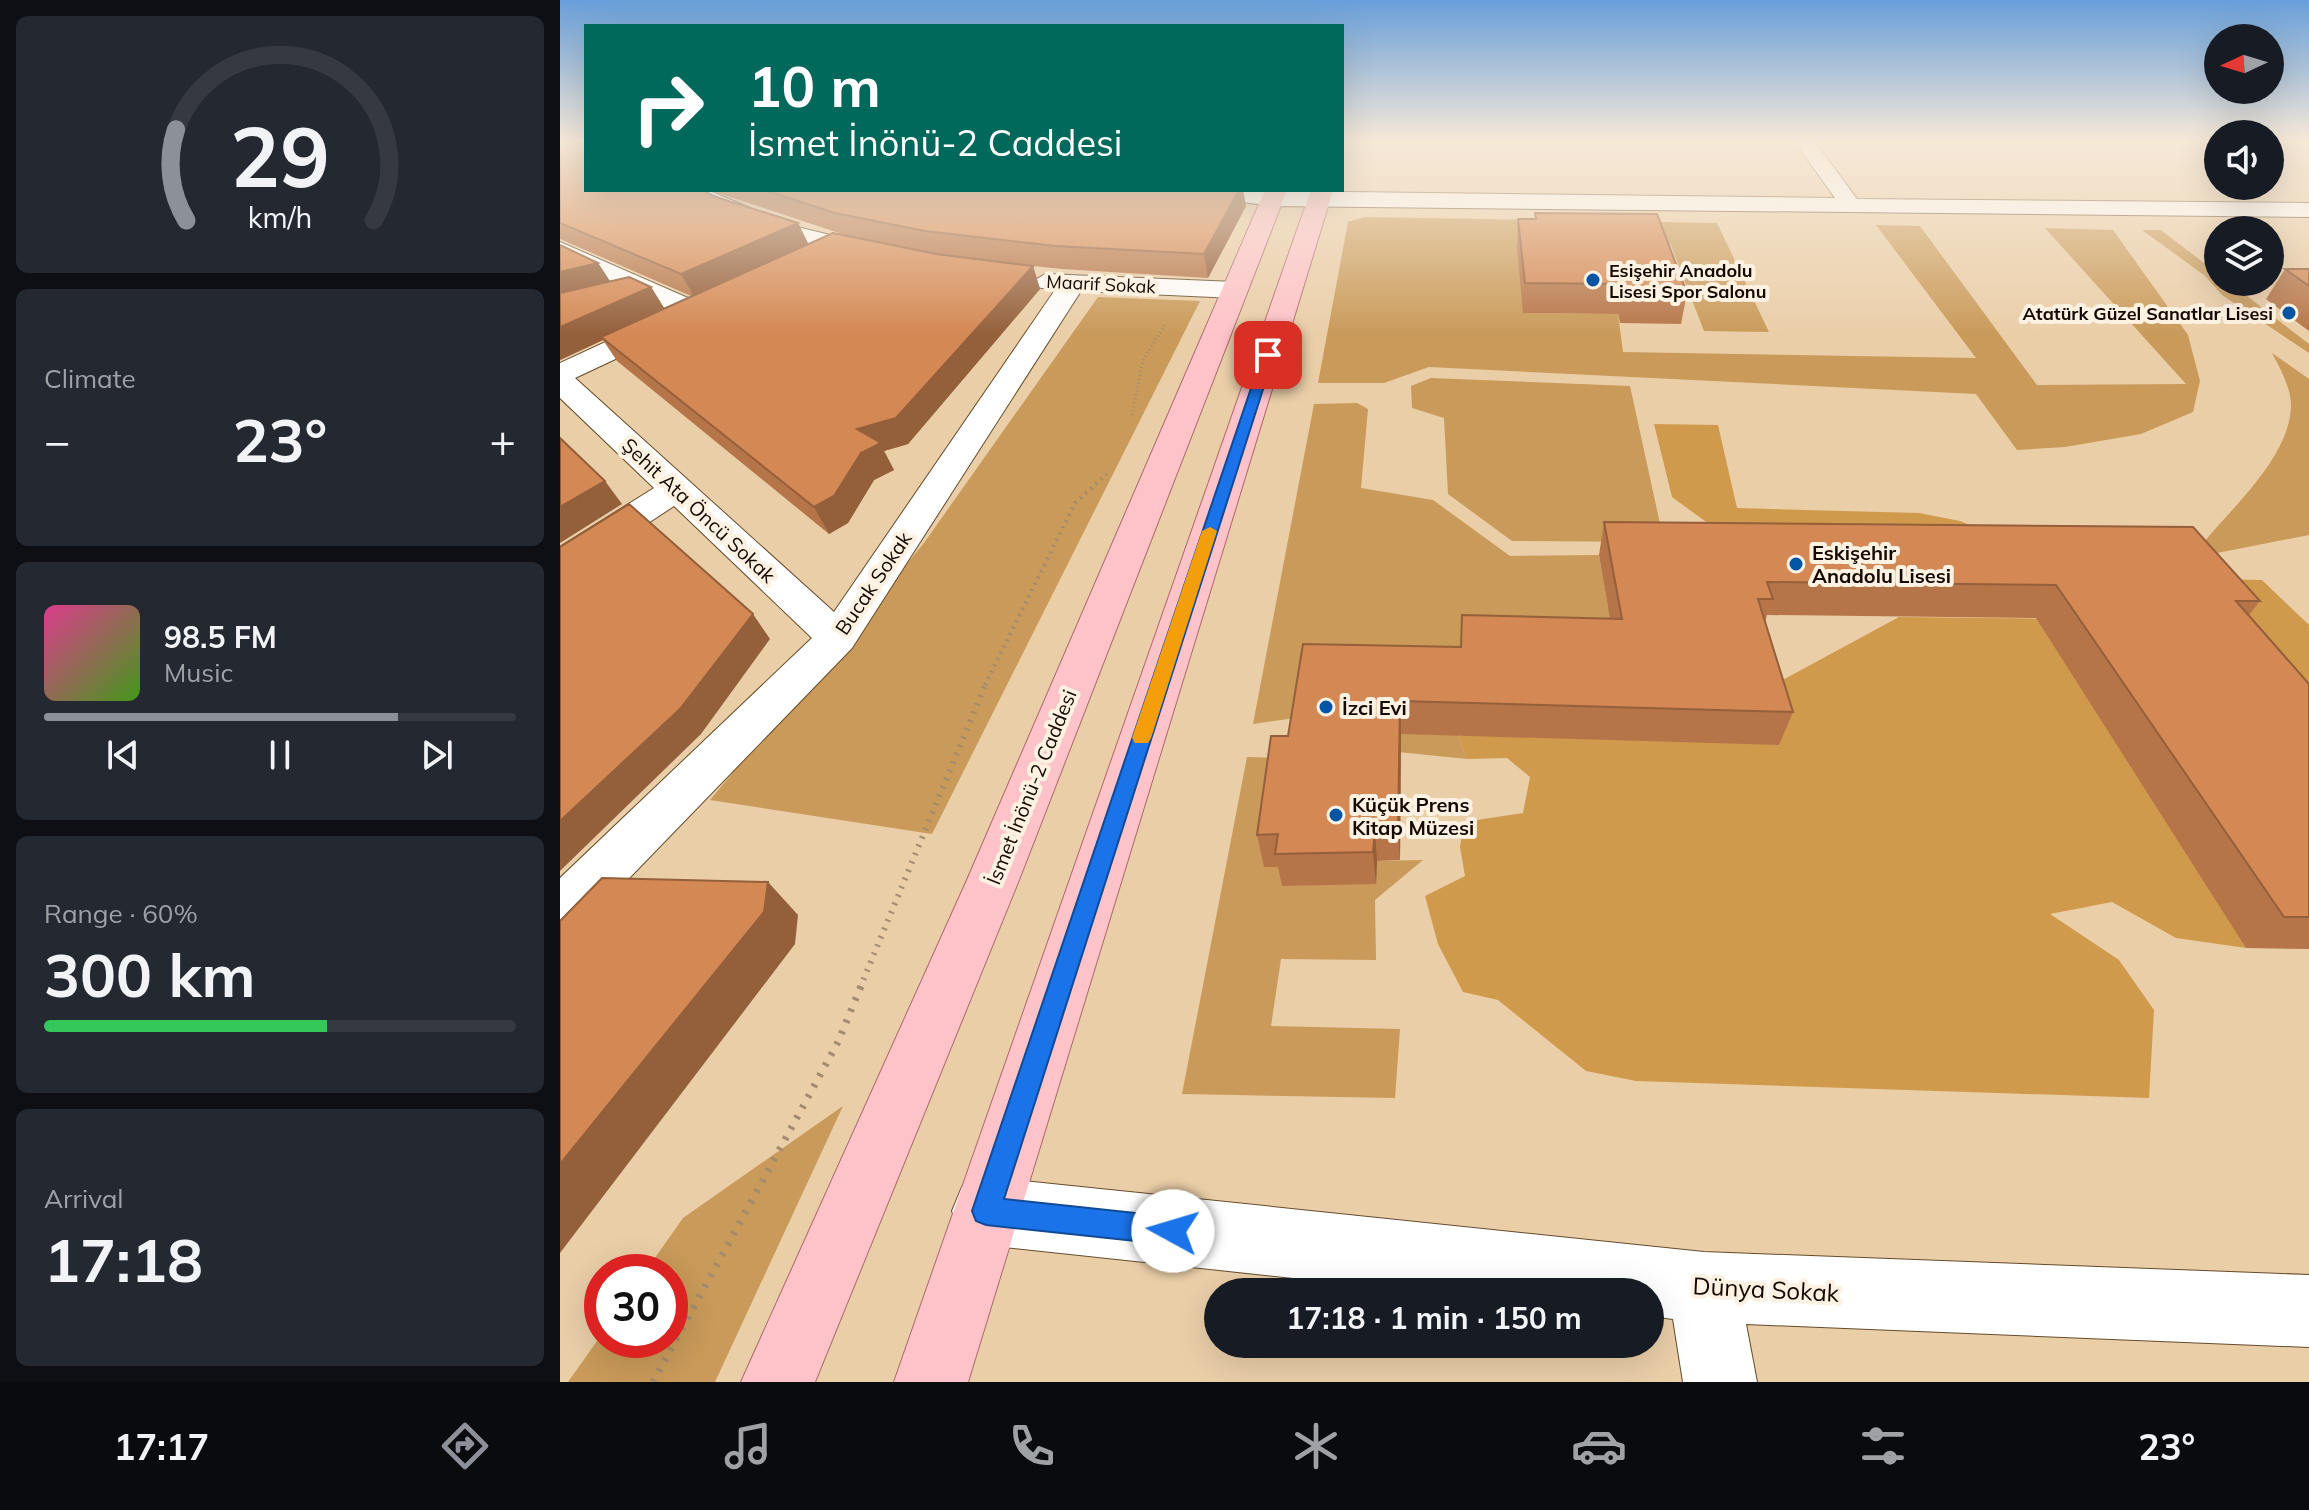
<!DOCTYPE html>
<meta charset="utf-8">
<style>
:root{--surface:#171b24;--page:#242831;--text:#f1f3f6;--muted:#9ea1a6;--line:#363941;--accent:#8c9099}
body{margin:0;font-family:Mulish,sans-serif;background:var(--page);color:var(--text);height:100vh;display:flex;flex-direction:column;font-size:30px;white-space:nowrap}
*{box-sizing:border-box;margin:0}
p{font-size:26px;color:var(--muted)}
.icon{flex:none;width:44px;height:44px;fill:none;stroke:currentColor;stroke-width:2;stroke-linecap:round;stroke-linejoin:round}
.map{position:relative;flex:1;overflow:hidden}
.details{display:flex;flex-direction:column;gap:16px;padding:16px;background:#0d0f14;width:560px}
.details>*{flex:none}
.hud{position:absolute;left:24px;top:24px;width:760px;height:168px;border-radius:0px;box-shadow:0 8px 32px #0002;background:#00695c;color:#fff;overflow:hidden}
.needle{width:52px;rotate:266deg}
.tools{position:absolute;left:1644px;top:24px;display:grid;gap:16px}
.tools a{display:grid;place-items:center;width:80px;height:80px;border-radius:50%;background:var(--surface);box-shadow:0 8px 32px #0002;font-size:40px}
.speed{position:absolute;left:24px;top:1254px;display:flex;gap:16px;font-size:40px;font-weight:700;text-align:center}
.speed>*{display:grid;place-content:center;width:104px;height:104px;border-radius:50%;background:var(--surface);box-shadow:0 8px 32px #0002;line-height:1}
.speed .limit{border:12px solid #d22;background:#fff;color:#111}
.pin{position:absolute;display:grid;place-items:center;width:68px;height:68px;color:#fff;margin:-34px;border-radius:16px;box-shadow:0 4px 12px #0006}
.me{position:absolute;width:88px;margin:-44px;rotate:276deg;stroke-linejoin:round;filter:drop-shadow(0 0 6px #0008)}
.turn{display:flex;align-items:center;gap:28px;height:168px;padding:0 32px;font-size:36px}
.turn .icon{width:104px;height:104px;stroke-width:2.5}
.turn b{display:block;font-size:56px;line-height:68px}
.big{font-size:60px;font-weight:700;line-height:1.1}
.details .widget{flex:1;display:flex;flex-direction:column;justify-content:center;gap:12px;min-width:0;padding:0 28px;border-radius:12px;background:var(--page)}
.details .dial{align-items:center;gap:0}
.dial svg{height:208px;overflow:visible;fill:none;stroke:var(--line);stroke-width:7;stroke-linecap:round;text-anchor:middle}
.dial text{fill:var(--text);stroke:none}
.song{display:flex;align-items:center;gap:24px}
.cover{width:96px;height:96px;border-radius:12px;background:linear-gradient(135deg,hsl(330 70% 55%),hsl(100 70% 35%))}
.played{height:8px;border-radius:4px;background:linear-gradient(90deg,var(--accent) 75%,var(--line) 75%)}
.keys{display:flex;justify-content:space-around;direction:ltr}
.heat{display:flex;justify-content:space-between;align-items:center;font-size:44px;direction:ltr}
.charge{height:12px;border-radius:6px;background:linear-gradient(90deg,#34c759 60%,var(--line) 0)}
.trip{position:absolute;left:644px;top:1278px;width:460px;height:80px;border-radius:40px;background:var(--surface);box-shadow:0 8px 32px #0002;font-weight:700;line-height:80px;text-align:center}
.dock{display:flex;height:128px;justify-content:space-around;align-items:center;background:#090b0e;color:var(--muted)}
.dock .icon{width:56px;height:56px}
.dock .selected{color:var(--accent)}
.dock b{font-size:36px;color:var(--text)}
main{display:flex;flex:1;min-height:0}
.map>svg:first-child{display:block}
</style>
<main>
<section class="details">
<div class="widget dial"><svg viewBox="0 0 100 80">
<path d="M14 69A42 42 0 1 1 86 69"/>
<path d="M14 69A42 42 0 0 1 10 34" stroke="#8c9099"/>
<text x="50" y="56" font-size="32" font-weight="700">29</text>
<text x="50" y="72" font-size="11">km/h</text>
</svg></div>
<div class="widget"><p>Climate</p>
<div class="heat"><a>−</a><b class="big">23°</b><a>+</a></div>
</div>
<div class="widget">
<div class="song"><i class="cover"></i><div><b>98.5 FM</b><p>Music</p></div></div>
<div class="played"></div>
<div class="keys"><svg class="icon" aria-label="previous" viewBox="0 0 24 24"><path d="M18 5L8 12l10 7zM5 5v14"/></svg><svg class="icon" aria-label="pause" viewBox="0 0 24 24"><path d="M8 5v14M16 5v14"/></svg><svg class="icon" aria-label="next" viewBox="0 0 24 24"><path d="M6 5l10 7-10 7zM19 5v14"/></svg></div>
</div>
<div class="widget"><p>Range · 60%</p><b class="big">300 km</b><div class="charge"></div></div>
<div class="widget"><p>Arrival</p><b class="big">17:18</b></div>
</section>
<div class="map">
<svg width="1749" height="1382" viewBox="0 0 1749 1382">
<rect width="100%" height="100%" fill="#eacea8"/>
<g fill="#c99a59">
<path d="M 805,217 L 1157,223 L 1209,332 L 1144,331 L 1110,243 L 974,241 L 963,313 L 1058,314 L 1063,352 L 1416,358 L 1316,225 L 1360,226 L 1477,385 L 1626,384 L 1485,228 L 1553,230 L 1628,335 L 1640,381 L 1633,412 L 1581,434 L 1505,447 L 1457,450 L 1416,394 L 869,367 L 824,383 L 758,383 L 788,222 Z"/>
<path d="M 1582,230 L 1601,230 L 1658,274 L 1658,282 L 1669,282 L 1749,344 L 1749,353 L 1662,295 L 1644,275 Z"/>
<path d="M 538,297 L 640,301 L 372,834 L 150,800 L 364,543 Z"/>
<path d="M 1712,353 L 1749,379 L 1749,535 L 1657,553 L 1643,543 C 1673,507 1731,455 1731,405 C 1731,388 1720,368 1712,353 Z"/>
<path d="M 871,378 L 1070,386 L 1104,542 L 952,541 L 888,494 L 884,418 L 852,408 L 851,386 Z"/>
<path d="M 797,403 L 808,409 L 801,488 L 873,500 L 950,556 L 1039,555 L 1048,607 L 1071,608 L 898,736 L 907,759 L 838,752 L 742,717 L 693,724 L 754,404 Z"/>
<path d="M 687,757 L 720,758 L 705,867 L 725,866 L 815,884 L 817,861 L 863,860 L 815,900 L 816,960 L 721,959 L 711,1026 L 840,1029 L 835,1098 L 622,1094 Z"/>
<path d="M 283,1106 L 155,1382 L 8,1382 L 42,1334 L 42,1340 L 110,1340 L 110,1272 L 85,1272 L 123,1218 Z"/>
</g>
<g fill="#d09a4c">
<path d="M 1094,424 L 1158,425 L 1177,508 L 1359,513 L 1400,521 L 1447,540 L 1194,557 L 1112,497 Z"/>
<path d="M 1653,579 L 1702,580 L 1749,625 L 1749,695 Z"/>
<path d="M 1339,617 L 1515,619 L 1686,948 L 1616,938 L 1552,902 L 1490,914 L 1559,960 L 1594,1010 L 1589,1098 L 1076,1081 L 1026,1071 L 938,1000 L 903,992 L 878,944 L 865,896 L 905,876 L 900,847 L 904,822 L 963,813 L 970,777 L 947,758 L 907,759 L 898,736 L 1204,690 Z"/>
</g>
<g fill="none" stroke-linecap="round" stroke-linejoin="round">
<g stroke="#654c2b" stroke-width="2">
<g id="street">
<path d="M 1235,142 L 1255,142 L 1297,199 L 1749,203 L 1749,217 L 713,206 L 635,196 L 624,190 L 1275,198 Z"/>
<path d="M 121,190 L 148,190 L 229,225 L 324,248 L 327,253 L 315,260 C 271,252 148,225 121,190 Z"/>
<path d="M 0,242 L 144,305 L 148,311 L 144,317 L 124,317 L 0,258 Z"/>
<path d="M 485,274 L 675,282 L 688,290 L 675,298 L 521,291 L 292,648 L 19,930 L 0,937 L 0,878 L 252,638 L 114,506 L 14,572 L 0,576 L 0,547 L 94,488 L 0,398 L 0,363 L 93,320 L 113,320 L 117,326 L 113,332 L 15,378 L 274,612 L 495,290 L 476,287 L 472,282 Z"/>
<path d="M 426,1177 L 1144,1252 L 1749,1275 L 1749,1347 L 1186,1324 L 1197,1382 L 1123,1382 L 1113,1319 L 1090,1316 L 1090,1292 L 864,1292 L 426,1245 L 402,1235 L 392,1211 L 402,1187 Z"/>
</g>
</g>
<g stroke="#ac686c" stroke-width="2">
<g id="primary">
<path d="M 705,190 L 727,190 L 459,880 L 255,1382 L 181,1382 L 407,880 Z"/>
<path d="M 751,190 L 773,190 L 408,1382 L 334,1382 Z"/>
</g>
</g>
<path stroke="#a28c70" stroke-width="3" stroke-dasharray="1 3" stroke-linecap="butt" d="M 572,415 L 583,360 L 605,325"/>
<path stroke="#a28c70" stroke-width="4" stroke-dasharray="2 5" stroke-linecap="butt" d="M 425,685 L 515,503 L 547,474"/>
<path stroke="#a28c70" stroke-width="6" stroke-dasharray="2 7" stroke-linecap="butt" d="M 300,988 L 426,683"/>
<path stroke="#a28c70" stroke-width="7" stroke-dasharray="3 9" stroke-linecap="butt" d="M 93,1382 L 278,1042 L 301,986"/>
<use href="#street" fill="#fff" fill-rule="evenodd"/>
<use href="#primary" fill="#fec3c9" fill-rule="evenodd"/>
</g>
<g fill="#b67548" fill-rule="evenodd">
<path d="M 0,142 L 26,190 L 683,190 L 686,206 L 648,278 L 502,269 L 473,266 L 480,289 L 348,444 L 324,451 L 334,470 L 314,480 L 288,523 L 269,534 L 57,361 L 43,340 L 0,360 L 38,263 L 50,281 L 91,287 L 104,308 L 131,296 L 0,239 ZM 143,190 L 155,192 L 285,235 L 248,244 L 238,223 L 153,196 Z"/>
<path d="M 975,213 L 1127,293 L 1121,324 L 1060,323 L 1058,314 L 963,313 L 957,247 L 958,219 L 975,219 Z"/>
<path d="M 1725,269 L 1749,269 L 1749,331 L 1706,299 Z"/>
<path d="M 1044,522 L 1700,601 L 1689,615 L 1749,684 L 1749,949 L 1686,948 L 1476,618 L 1207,615 L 1205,622 L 1233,712 L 1219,745 L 841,734 L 840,860 L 817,861 L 816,884 L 722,886 L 718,867 L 704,867 L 697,835 L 728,736 L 901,647 L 1050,619 L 1039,555 Z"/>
</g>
<g fill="#945f3b">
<path d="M 679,190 L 683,190 L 686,206 L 648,278 L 644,254 Z"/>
<path d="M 238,223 L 249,245 L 135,298 L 121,274 Z"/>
<path d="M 38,263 L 53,286 L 0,300 L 0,272 Z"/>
<path d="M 473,266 L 480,289 L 348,444 L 324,451 L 334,470 L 314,480 L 288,523 L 269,534 L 254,507 L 297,429 Z"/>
<path d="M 91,287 L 106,311 L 41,337 L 43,340 L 0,360 L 0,327 Z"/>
<path d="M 45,481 L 62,504 L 0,543 L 0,507 Z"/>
<path d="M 193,614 L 210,639 L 141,734 L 0,871 L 0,821 Z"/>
<path d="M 840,701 L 841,734 L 840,860 L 838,828 Z"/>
<path d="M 815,829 L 817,861 L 816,884 L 813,852 Z"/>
<path d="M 208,882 L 238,915 L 235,944 L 0,1253 L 0,1164 Z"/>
</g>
<g fill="#d48854" stroke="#945f3b" stroke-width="2">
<path d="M 0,142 L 26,142 L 26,190 L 143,190 L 153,196 L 238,223 L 121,274 L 0,223 Z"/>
<path d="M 204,190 L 679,190 L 644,254 L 496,246 L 365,231 L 275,213 Z"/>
<path d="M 975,213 L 1097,214 L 1127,293 L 1065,293 L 1062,284 L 965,283 L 958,219 L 976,219 Z"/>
<path d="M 273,233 L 376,254 L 473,266 L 336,418 L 297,429 L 321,443 L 301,453 L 274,496 L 254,507 L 41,337 Z"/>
<path d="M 0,245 L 38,263 L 0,272 Z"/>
<path d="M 1725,269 L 1749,269 L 1749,286 Z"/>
<path d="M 69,277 L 91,287 L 0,327 L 0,293 Z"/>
<path d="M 0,438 L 45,481 L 0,507 Z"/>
<path d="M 69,504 L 193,614 L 120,709 L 0,821 L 0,547 Z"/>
<path d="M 1044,522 L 1633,527 L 1700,601 L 1676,601 L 1749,684 L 1749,917 L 1724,917 L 1496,585 L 1207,582 L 1213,599 L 1198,599 L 1233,712 L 840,701 L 838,828 L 815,829 L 813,852 L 715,854 L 718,834 L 697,835 L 711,736 L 728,736 L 743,644 L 901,647 L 902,615 L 1062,619 Z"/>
<path d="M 42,878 L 208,882 L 204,912 L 0,1164 L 0,921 Z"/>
</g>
<linearGradient id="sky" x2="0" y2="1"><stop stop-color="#689ed8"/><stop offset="0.42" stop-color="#f6e9d8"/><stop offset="1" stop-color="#f6e9d8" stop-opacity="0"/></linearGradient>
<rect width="1749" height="336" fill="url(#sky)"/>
<path fill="#1a73e8" stroke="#114b97" stroke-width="2" d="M 703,353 L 714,355 L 444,1199 L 613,1217 L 623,1221 L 627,1231 L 623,1241 L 613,1245 L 426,1225 L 416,1221 L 412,1211 Z"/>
<path fill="#f59e0b" d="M 650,527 L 657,531 L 591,738 L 588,743 L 575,743 L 572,738 L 642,531 Z"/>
<g fill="#0155a3" stroke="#fdf1e2" stroke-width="3">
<circle cx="1033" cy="280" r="8"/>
<circle cx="1729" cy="313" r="8"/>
<circle cx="1236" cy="564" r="8"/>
<circle cx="766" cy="707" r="8"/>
<circle cx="776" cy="815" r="8"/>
</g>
<g text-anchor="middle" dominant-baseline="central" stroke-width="8" stroke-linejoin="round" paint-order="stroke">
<g font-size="18" font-weight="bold" fill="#140a01" stroke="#fdf1e2" text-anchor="start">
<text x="1049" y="270">Esişehir Anadolu<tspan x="1049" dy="21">Lisesi Spor Salonu</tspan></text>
<text x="1713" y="313" text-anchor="end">Atatürk Güzel Sanatlar Lisesi</text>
</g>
<g font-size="18" fill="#140a01" stroke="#fdf1e2">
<text transform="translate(541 284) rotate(3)">Maarif Sokak</text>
</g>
<g font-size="20" fill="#140a01" stroke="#fdf1e2">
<text transform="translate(139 510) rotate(43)">Şehit Ata Öncü Sokak</text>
<text transform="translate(313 583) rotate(-56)">Bucak Sokak</text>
<text transform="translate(471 787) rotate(-68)">İsmet İnönü-2 Caddesi</text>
</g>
<g font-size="20" font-weight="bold" fill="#140a01" stroke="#fdf1e2" text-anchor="start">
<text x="1252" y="552">Eskişehir<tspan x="1252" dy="23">Anadolu Lisesi</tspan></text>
<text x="782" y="707">İzci Evi</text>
<text x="792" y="804">Küçük Prens<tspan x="792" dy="23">Kitap Müzesi</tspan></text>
</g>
<g font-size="24" fill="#140a01" stroke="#fdf1e2">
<text transform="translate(1206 1289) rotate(3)">Dünya Sokak</text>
</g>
</g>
</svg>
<div class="tools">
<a><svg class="needle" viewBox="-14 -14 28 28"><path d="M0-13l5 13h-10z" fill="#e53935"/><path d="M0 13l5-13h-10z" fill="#9ea1a6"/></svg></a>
<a><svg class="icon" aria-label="sound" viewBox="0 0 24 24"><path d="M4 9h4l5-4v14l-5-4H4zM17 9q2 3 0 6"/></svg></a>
<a><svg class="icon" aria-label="layers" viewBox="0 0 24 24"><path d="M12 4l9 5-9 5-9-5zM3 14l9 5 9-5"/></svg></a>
</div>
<div class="speed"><div class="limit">30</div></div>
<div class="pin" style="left:708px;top:355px;background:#d93025"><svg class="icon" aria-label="arrive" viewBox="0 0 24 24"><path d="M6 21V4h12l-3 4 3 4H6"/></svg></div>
<svg class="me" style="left:613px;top:1231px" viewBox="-20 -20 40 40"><circle r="19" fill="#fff"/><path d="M0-13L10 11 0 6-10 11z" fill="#1a73e8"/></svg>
<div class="trip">17:18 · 1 min · 150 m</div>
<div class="hud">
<div class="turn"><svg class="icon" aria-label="right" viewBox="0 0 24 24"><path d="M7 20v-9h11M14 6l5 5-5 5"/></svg><div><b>10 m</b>İsmet İnönü-2 Caddesi</div></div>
</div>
</div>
</main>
<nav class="dock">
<b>17:17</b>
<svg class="icon selected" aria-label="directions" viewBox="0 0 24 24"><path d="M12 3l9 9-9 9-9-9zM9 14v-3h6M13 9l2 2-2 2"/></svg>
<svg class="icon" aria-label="music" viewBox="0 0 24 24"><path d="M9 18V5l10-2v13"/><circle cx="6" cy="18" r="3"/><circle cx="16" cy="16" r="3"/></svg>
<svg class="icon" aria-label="phone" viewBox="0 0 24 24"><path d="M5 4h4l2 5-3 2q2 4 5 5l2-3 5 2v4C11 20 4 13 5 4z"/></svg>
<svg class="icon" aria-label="climate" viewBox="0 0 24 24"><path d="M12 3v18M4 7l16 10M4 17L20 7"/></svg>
<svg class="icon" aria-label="car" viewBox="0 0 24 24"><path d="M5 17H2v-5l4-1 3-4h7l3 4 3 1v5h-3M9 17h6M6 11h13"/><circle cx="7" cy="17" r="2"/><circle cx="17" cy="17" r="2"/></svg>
<svg class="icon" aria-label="filters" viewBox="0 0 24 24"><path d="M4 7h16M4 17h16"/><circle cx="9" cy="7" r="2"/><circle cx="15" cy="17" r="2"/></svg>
<b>23°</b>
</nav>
